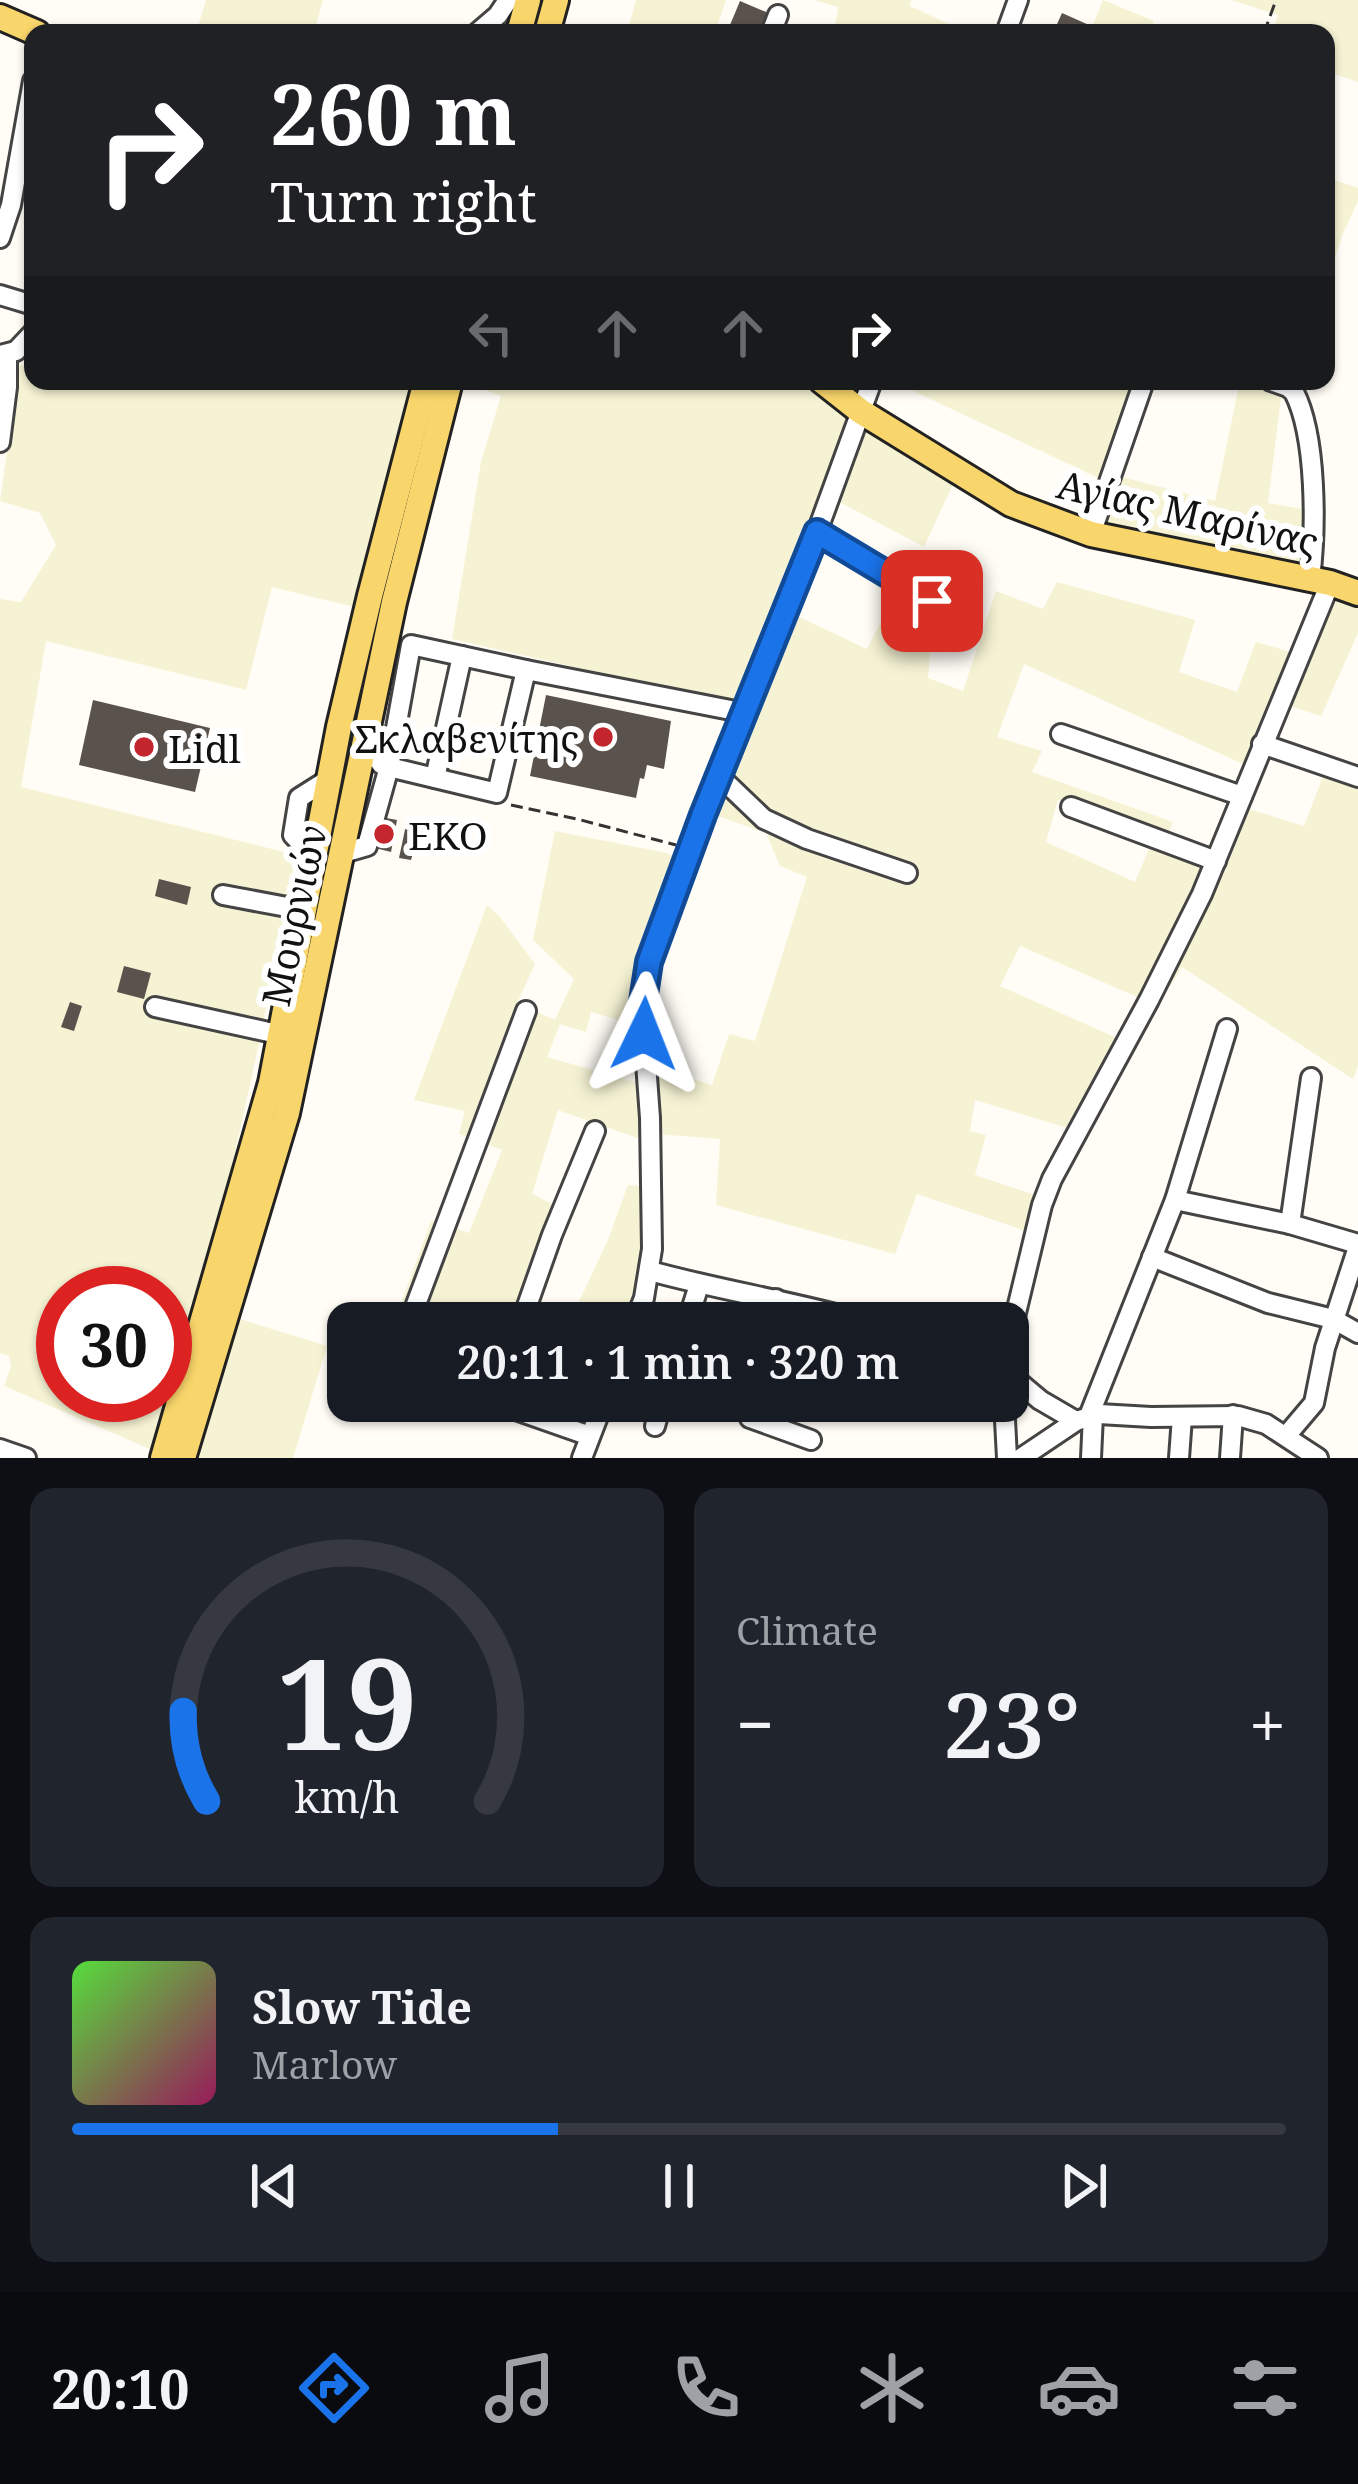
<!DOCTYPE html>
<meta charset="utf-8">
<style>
:root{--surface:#171b24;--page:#20242c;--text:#f1f3f6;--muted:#9ea1a6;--line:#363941;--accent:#1a73e8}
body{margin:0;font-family:"Noto Serif",serif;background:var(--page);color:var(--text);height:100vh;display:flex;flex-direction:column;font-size:45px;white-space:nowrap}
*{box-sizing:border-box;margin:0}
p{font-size:39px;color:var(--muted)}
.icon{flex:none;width:66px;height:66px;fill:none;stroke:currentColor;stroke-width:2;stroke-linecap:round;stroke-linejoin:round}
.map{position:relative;height:1458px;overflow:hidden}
.drawer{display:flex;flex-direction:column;gap:30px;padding:30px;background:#0d0f14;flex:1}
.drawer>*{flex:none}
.top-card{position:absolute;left:24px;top:24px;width:1311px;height:366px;border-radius:24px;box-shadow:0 3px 9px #0004;background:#202124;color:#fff;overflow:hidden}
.speed{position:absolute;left:36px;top:1266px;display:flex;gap:24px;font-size:60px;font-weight:700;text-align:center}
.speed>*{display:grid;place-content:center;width:156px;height:156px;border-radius:50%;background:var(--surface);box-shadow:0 3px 9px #0004;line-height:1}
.speed .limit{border:18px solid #d22;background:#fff;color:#111}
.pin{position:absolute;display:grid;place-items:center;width:102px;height:102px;color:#fff;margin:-51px;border-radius:24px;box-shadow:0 6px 18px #0006}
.me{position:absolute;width:132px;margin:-66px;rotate:2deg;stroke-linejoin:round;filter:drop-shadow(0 0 9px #0008)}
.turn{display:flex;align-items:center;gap:42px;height:252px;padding:0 48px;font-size:54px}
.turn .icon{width:156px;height:156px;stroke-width:2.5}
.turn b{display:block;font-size:84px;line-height:102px}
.lanes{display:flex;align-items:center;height:114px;padding:0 48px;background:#0003;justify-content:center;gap:60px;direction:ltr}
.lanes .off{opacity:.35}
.big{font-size:90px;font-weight:600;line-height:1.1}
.drawer .widget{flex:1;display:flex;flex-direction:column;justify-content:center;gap:18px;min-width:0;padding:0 42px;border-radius:24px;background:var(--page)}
.drawer .dial{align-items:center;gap:0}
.dial svg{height:312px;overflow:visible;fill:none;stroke:var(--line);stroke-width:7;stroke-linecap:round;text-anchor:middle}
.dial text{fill:var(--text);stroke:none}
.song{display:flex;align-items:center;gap:36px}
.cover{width:144px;height:144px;border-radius:18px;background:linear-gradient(135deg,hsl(110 70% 55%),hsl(330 70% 35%))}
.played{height:12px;border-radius:6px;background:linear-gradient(90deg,var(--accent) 40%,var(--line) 40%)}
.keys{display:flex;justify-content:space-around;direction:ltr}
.heat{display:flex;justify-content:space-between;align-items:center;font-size:66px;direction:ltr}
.drawer .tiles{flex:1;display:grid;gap:30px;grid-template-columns:1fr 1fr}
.widget:last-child{grid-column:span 2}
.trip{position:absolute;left:327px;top:1302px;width:702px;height:120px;border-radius:24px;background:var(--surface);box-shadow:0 3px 9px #0004;font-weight:600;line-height:120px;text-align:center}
.tabs{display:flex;height:192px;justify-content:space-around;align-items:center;background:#090b0e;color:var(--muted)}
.tabs .icon{width:84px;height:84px}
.tabs .active{color:var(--accent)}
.tabs b{font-size:54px;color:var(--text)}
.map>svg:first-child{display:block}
</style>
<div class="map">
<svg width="1358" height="1458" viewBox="0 0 1358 1458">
<rect width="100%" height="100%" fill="#fffdf5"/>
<g fill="#f6f3d4" fill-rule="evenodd">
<path d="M 206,0 L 323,0 L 314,33 L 196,33 Z"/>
<path d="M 636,0 L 726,0 L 715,33 L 627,33 Z"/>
<path d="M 814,0 L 911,0 L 910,6 L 960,29 L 959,33 L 845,33 L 845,30 L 835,27 L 838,7 Z"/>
<path d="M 1103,0 L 1154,21 L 1149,33 L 1090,33 Z"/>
<path d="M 1231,0 L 1358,0 L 1358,82 L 1326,71 L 1326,33 L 1273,33 L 1278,15 Z"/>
<path d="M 1326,177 L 1358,188 L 1358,201 L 1342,236 L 1326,286 Z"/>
<path d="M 19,365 L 33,366 L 33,381 L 413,381 L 354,607 L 272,587 L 246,690 L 46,641 L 21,787 L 296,855 L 260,1039 L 201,1307 L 327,1346 L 293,1458 L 171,1458 L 4,1386 L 11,1367 L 9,1356 L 0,1353 L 0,599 L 21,602 L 56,545 L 40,513 L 0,501 ZM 63,1293 L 165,1293 L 165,1395 L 63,1395 Z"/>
<path d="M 479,381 L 811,381 L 955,480 L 924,547 L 821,492 L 779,612 L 795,615 L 867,649 L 897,590 L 933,612 L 928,678 L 963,691 L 996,591 L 1043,609 L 1057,582 L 1195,620 L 1179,672 L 1237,692 L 1256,642 L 1308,657 L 1337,594 L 1358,603 L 1358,633 L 1321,716 L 1274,701 L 1245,765 L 1024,664 L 997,737 L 1042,751 L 1032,772 L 1173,822 L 1166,839 L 1058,800 L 1046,842 L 1135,882 L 1151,844 L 1225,870 L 1249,809 L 1304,826 L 1325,771 L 1358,783 L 1358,1066 L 1353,1079 L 1182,967 L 1158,1006 L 1020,946 L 1000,986 L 1117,1038 L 1071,1129 L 975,1100 L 970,1131 L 986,1135 L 975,1175 L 1051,1200 L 1038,1235 L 917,1194 L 895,1254 L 716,1205 L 720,1139 L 644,1133 L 643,1140 L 558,1110 L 532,1194 L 556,1206 L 524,1323 L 394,1323 L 431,1221 L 469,1233 L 502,1150 L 459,1134 L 465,1111 L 414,1100 L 487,905 L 500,917 L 535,964 L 517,1003 L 555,1020 L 574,979 L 533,940 L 555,831 L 667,853 L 677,858 L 635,971 L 634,1010 L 625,1022 L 591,1012 L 586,1032 L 560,1024 L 547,1057 L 642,1084 L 658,1083 L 656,1068 L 712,1085 L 729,1034 L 755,1041 L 807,877 L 780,866 L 766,833 L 718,816 L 758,709 L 452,639 L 481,462 L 501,396 L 478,387 Z"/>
<path d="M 892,381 L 1140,381 L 1105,481 Z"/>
<path d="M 1240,381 L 1283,381 L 1268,503 L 1308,510 L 1308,568 L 1106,527 L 1122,477 L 1215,501 Z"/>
<path d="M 628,1185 L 645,1186 L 654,1274 L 638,1323 L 616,1323 L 577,1306 L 608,1240 Z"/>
</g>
<g fill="#5a524d">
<path d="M 740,1 L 773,15 L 765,33 L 741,33 L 743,30 L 730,25 Z"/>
<path d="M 1062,13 L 1089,25 L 1086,33 L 1053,33 Z"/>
<path d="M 546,695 L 671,721 L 664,769 L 647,765 L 644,779 L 640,778 L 636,798 L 530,776 Z"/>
<path d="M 93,700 L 210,728 L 195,792 L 79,765 Z"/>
<path d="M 381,817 L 397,820 L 391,852 L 375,848 Z"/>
<path d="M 418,824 L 436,828 L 431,856 L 413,853 L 411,860 L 399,858 L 406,825 L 417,827 Z"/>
<path d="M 159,879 L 191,887 L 187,905 L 155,896 Z"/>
<path d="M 124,966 L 151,973 L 144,999 L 117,992 Z"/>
<path d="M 70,1002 L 82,1006 L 74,1031 L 61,1027 Z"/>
</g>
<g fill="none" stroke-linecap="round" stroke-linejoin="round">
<g stroke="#444" stroke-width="24">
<g id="minor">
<path d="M 477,33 L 498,15 L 508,0"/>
<path d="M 771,33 L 778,15"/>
<path d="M 1006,33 L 1018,0"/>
<path d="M 0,238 L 11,205 L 33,81"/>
<path d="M 0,295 L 33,305"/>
<path d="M 0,355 L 16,351 L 33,333"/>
<path d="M 1271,381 L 1288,387 L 1294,392 C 1317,437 1316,529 1310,579"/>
<path d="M 0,442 L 7,387 L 7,354"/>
<path d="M 817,532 L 970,623"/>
<path d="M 1091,534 L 1144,381"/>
<path d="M 1061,734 L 1242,796"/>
<path d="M 365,737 L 381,764 L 389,767 L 497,793 L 526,670 L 746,713"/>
<path d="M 1262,744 L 1358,777"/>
<path d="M 719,776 L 764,819 L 807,839 L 907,873"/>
<path d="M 435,778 L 462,656"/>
<path d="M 1071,807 L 1216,861"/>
<path d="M 343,853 L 367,846 L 389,767 L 411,645 L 526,670"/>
<path d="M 313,856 L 293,835 L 299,798 L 329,779"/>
<path d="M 223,895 L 303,910"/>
<path d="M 155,1007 L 282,1035"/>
<path d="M 1175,1200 L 1290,1224 L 1358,1244"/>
<path d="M 1290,1224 L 1311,1078"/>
<path d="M 1152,1257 L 1268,1303 L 1333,1319 L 1358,1333"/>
<path d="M 650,1271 C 723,1291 797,1302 869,1323"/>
<path d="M 409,1323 L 526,1011"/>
<path d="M 521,1323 L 552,1235 L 595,1131"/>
<path d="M 634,1323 L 644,1298 L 652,1249 L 650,1118 L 642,1008 L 649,962 L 703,815 L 817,532 L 872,381"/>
<path d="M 687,1323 L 699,1285"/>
<path d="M 768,1323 L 776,1299"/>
<path d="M 1008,1346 L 1042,1205 L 1052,1179 L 1149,1000 L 1202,894 L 1330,583"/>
<path d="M 1008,1373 L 1040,1400 L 1076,1421"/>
<path d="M 490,1401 L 590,1436"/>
<path d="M 745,1401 L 750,1418 L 811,1440"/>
<path d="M 1004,1401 L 1007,1458"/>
<path d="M 1089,1416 L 1175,1200 L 1227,1029"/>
<path d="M 655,1426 L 662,1401"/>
<path d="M 1286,1436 L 1314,1403 L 1325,1348 L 1358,1247"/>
<path d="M 0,1449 L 26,1458"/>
<path d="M 582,1458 L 604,1401"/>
<path d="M 1021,1458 L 1076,1421 L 1099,1414 L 1151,1417 L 1238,1416 L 1266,1424 L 1318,1458"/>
<path d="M 1091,1458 L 1093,1415"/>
<path d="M 1179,1458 L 1182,1417"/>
<path d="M 1230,1458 L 1233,1415"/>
</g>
</g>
<g stroke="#222" stroke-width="30">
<g id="major">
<path d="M 0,17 L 37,33"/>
<path d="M 519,33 L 528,0"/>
<path d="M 547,33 L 556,0"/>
<path d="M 822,381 L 860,411 L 1011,504 L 1091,534 L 1330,583 L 1358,593"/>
<path d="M 163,1458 L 271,1083 L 339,727 L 370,596 L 426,381"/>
<path d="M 183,1458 L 287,1113 L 394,602 L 450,381"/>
</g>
</g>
<g stroke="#333" stroke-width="3" stroke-dasharray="12 6" stroke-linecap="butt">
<path d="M 1264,33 L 1276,0"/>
<path d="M 511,805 L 577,819 L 676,845"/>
</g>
<use href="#minor" stroke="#fff" stroke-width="18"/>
<use href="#major" stroke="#f9d66b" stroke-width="24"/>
</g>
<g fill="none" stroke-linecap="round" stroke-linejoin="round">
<g stroke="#114b97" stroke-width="30">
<path id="route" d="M 644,1034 L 642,1008 L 649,962 L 703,815 L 817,532 L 932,601"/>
</g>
<use href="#route" stroke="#1a73e8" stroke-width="21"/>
</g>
<g fill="#c4262e" stroke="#fff" stroke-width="4.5">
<circle cx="603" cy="737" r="12"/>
<circle cx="144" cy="747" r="12"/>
<circle cx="384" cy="834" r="12"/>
</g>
<g text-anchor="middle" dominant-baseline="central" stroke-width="12" stroke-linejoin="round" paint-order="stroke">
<g font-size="39" fill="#111" stroke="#fff">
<text transform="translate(1188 512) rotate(13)">Αγίας Μαρίνας</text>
<text transform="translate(293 915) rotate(-78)">Μουρνιών</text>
</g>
<g font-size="39" fill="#111" stroke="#fff" text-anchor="start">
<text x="579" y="737" text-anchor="end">Σκλαβενίτης</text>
<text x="168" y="747">Lidl</text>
<text x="408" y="834">EKO</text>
</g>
</g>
</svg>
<div class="speed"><div class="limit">30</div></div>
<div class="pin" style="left:932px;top:601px;background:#d93025"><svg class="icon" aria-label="arrive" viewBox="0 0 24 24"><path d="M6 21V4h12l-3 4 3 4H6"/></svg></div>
<svg class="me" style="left:644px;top:1034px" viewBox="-20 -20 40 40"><path d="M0-17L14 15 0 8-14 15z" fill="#1a73e8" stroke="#fff" stroke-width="4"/></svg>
<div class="trip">20:11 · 1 min · 320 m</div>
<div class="top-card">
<div class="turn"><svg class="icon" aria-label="right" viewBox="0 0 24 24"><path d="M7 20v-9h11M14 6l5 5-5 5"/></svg><div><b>260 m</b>Turn right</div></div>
<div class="lanes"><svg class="icon off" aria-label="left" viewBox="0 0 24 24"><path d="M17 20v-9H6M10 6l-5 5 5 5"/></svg><svg class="icon off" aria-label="ahead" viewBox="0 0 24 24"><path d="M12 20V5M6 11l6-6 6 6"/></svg><svg class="icon off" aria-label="ahead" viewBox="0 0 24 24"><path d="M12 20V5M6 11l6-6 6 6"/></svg><svg class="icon" aria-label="right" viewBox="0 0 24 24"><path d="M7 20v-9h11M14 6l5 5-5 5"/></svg></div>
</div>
</div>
<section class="drawer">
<div class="tiles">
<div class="widget dial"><svg viewBox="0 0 100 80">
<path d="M14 69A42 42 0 1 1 86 69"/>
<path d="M14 69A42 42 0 0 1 8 46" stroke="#1a73e8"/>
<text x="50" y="56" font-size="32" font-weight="700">19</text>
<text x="50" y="72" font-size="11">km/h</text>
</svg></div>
<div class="widget"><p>Climate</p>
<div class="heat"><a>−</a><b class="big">23°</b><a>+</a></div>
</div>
<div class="widget">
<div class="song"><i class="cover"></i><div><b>Slow Tide</b><p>Marlow</p></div></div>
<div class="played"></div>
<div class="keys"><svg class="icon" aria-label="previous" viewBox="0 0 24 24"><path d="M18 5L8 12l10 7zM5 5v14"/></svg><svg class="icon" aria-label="pause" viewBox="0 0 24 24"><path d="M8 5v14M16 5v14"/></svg><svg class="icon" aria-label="next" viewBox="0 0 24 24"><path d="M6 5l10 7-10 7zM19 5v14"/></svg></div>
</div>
</div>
</section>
<nav class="tabs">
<b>20:10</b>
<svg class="icon active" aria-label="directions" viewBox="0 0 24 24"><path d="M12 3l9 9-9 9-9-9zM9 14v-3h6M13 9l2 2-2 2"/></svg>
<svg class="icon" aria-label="music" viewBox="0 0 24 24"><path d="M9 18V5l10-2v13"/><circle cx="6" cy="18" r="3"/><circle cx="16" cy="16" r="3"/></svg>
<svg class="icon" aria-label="phone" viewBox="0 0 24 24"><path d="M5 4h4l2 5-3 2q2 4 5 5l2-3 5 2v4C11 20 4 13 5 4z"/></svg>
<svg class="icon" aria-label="climate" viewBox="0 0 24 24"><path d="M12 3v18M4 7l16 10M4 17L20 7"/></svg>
<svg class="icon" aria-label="car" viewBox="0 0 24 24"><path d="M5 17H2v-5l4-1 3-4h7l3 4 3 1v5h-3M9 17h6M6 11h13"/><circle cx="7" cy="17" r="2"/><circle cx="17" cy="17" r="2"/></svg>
<svg class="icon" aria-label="filters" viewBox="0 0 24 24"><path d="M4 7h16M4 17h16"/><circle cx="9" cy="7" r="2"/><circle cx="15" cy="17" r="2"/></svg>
</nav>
